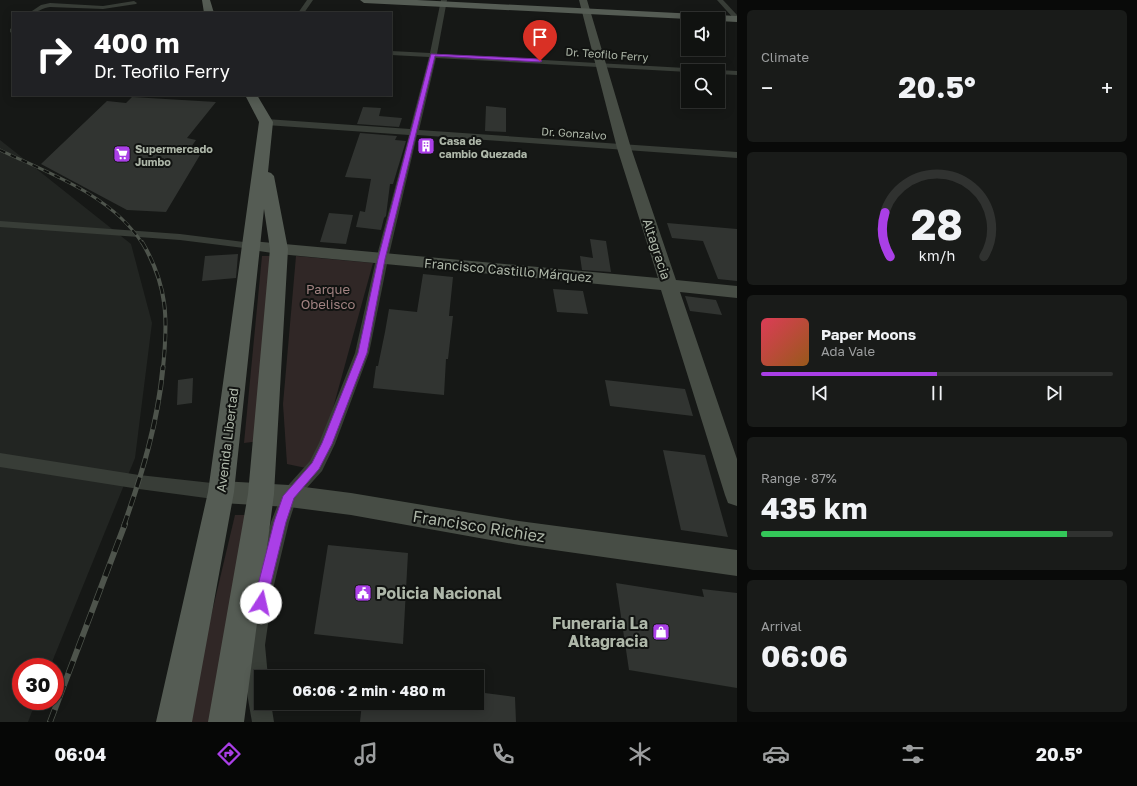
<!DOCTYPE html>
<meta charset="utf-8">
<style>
:root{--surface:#101210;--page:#191b19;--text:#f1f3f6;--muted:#9c9e9f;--line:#303230;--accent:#aa3fe7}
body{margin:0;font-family:"Golos Text",sans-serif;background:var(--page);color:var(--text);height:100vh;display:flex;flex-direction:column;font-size:15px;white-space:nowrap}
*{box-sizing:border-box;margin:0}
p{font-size:13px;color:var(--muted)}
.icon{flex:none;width:22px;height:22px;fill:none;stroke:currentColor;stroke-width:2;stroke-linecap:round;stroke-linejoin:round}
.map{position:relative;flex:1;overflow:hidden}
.side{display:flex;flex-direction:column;gap:10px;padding:10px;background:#090a09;width:400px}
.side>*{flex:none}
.banner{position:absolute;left:12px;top:12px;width:380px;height:84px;border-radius:0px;box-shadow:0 2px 10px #0003,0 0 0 1px var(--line);background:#202124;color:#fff;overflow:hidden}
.controls{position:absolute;left:681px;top:12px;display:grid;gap:8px}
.controls a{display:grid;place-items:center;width:44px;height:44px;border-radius:0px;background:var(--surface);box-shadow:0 2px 10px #0003,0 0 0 1px var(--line);font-size:20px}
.speed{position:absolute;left:12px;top:658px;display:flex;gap:8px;font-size:20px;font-weight:700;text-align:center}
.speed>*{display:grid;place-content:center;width:52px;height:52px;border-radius:50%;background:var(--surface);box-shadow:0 2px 10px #0003,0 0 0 1px var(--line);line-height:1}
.speed .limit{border:6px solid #d22;background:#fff;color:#111}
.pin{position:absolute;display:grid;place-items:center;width:34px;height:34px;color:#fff;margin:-41px -17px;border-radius:50% 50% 50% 0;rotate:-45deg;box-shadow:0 0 4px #0007}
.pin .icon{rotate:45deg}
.me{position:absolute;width:44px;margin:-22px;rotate:10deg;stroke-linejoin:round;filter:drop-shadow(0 0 3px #0008)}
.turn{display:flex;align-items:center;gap:14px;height:84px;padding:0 16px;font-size:18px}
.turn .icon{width:52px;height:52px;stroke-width:2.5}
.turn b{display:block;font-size:28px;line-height:34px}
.big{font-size:30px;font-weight:700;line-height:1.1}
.side .widget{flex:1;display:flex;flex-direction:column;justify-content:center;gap:6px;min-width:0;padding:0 14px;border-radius:6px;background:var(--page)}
.side .dial{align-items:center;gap:0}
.dial svg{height:104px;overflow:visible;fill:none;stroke:var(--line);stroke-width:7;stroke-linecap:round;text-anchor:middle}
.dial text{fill:var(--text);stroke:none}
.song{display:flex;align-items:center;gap:12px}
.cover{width:48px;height:48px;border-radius:6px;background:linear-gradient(135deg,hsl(350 70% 55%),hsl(30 70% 35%))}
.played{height:4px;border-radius:2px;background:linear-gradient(90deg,var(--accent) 50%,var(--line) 50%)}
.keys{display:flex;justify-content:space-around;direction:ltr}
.heat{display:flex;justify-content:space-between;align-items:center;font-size:22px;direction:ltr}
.charge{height:6px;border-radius:3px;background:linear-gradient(90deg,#34c759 87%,var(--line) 0)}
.trip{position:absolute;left:254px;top:670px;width:230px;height:40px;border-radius:0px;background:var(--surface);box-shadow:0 2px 10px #0003,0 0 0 1px var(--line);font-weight:700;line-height:40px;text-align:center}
.tab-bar{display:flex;height:64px;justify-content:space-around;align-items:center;background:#060706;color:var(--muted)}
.tab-bar .icon{width:28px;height:28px}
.tab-bar .current{color:var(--accent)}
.tab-bar b{font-size:18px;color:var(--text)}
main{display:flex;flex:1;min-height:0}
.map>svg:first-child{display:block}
</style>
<main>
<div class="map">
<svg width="737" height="722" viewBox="0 0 737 722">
<rect width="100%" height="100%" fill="#161816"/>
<path fill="#222522" d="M 0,140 L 131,244 L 152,323 L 135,458 L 50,667 L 21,667 L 21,701 L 36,701 L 28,722 L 0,722 Z"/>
<g fill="#302726">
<path d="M 262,256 L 282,256 L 267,440 L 244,443 Z"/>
<path d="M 296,256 L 373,263 L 324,441 L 306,468 L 287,464 L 283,404 Z"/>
<path d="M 235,515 L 262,515 L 225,722 L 186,722 Z"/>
</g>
<g fill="#313431">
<path d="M 132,97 L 216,102 L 187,138 L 196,140 L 186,154 L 200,155 L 166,212 L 127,210 L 41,164 L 107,101 L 126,103 Z"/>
<path d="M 486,106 L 506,108 L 506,132 L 485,131 Z"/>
<path d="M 363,107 L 381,108 L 379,116 L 402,118 L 399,127 L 357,124 Z"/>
<path d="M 360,133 L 397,136 L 395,140 L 406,141 L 393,184 L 390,184 L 386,216 L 384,218 L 381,230 L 356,227 L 360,211 L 365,212 L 371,179 L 345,177 Z"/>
<path d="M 329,213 L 353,215 L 346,244 L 320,242 Z"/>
<path d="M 667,223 L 737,229 L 737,281 L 718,279 L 703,241 L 672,238 Z"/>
<path d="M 590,239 L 606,241 L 611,272 L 582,270 L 580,256 L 593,258 Z"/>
<path d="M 238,254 L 236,278 L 202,281 L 205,256 Z"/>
<path d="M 423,274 L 453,277 L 449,316 L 453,316 L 448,359 L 446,359 L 444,395 L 373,388 L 376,366 L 378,366 L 385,332 L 389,309 L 417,312 Z"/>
<path d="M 553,289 L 583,291 L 588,314 L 557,312 Z"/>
<path d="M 685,296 L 716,300 L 722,315 L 690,311 Z"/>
<path d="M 193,378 L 192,403 L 177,405 L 178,380 Z"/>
<path d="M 605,380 L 685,389 L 693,416 L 610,406 Z"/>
<path d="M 663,450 L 705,455 L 728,537 L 681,530 Z"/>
<path d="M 328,545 L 408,553 L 403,644 L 314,634 Z"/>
<path d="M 616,583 L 704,597 L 702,589 L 737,593 L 737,688 L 629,670 Z"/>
<path d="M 477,692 L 515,697 L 516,722 L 360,722 L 362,703 L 477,703 Z"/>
</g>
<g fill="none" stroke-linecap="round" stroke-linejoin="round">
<g fill="#383d37" fill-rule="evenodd">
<path d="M 307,0 L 313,0 L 304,13 L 298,13 Z"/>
<path d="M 441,0 L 447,0 L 437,54 L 703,69 L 707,71 L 688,71 L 688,72 L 436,58 L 419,130 L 737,152 L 737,158 L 417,135 L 388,259 L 369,353 L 335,444 L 322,471 L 296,500 L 289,522 L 273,589 L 265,645 L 268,677 L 261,677 L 261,703 L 271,703 L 274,722 L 252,722 L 248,699 L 245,645 L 253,589 L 271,522 L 283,491 L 310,461 L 319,443 L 355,353 L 376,259 L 409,135 L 266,125 L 262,122 L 266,119 L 410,129 L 429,57 L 391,55 L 391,51 L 430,53 Z"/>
<path d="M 717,0 L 723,0 L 737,15 L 737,21 L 735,20 Z"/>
<path d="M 134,1 L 137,3 L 136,4 L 103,9 L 50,7 C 42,8 37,13 29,13 L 41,5 L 50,3 L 103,6 Z"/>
<path d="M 13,27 L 13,34 L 10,32 L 10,29 Z"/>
<path d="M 718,70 L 737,71 L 737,75 L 718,74 L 718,71 L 715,71 Z"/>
<path d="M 0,221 L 180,234 L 252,243 L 256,244 L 258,246 L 256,248 L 252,249 L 180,240 L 0,227 Z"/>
<path d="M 0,453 L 139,475 L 221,484 L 227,487 L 230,492 L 227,497 L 221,500 L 139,489 L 0,467 Z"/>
</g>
<g fill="#474d45" fill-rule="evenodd">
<path d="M 579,0 L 587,0 L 631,148 L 676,280 L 737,286 L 737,298 L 680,292 L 737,459 L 737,506 L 728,503 L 725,495 L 661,290 L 279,254 L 246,249 L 244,246 L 246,243 L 252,241 L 658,278 L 617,148 Z"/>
<path d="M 221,481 L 289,485 L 351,493 L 519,521 L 737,550 L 737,576 L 519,545 L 351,515 L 289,507 L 221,503 L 212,500 L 209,492 L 212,484 Z"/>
</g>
<g fill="#555c54" fill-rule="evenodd">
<path d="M 202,0 L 210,0 L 214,13 L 204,13 Z"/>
<path d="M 360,0 L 417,0 L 737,16 L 737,22 L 718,21 L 718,19 L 688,19 L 364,3 Z"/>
<path d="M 245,95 L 257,95 L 273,122 L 268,172 L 271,173 L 274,176 L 288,249 L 274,494 L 244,722 L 208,722 L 248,494 L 270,249 L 264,209 L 234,492 L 192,722 L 156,722 L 208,492 L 259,122 Z"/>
</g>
<g stroke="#4e544c" stroke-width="3">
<path id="rail-far3" d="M 0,150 C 50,174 111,195 142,243"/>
</g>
<g stroke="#4e544c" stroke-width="4">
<path id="rail-far2" d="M 142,242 C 168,286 168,319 163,368"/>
</g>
<g stroke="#4e544c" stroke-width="5">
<path id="rail-far1" d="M 124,525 C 142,474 158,422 163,367"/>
</g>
<g stroke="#4e544c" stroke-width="6">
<path id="rail" d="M 50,722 L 125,524"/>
</g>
<use href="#rail-far3" stroke="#111311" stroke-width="2" stroke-dasharray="6" stroke-linecap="butt"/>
<use href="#rail-far2" stroke="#111311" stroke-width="2.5" stroke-dasharray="8" stroke-linecap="butt"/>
<use href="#rail-far1" stroke="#111311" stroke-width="3.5" stroke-dasharray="10" stroke-linecap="butt"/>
<use href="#rail" stroke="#111311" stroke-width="4.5" stroke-dasharray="13" stroke-linecap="butt"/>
</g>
<path fill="#aa3fe7" stroke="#6e2996" d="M 431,54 L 540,59 L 542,61 L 540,62 L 435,56 L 385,259 L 367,353 L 332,444 L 319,469 L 294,498 L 286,522 L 265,607 L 261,609 L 256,607 L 255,603 L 257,589 L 274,522 L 283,496 L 312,463 L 322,443 L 358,353 L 378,259 Z"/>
<defs>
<g id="building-square" transform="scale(0.9)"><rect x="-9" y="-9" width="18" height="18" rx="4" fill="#aa3fe7" stroke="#111311"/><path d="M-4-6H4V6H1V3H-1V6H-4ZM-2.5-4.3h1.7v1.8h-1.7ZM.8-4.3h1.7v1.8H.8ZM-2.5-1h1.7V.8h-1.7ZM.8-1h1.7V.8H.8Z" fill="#fff"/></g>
<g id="supermarket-square" transform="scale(0.9)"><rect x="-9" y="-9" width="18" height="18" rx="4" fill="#aa3fe7" stroke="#111311"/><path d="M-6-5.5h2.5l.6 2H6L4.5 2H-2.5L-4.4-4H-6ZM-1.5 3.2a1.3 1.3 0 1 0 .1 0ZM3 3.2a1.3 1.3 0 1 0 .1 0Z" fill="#fff"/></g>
<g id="civic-square" transform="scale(0.9)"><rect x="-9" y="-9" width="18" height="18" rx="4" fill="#aa3fe7" stroke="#111311"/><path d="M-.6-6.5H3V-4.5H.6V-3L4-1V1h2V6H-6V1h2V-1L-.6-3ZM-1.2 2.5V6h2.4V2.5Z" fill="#fff"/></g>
<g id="shop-square" transform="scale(0.9)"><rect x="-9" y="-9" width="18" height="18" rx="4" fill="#aa3fe7" stroke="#111311"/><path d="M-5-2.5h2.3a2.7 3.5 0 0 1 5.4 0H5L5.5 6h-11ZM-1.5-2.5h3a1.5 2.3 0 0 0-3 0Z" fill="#fff"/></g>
</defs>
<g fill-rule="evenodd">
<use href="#building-square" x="426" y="146"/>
<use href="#supermarket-square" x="122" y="154"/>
<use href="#civic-square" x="363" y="593"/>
<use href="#shop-square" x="661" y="632"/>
</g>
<g text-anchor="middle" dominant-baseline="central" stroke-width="4" stroke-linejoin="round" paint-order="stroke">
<g font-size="11" fill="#aeb7a9" stroke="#111311">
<text transform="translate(607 54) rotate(4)">Dr. Teofilo Ferry</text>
<text transform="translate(574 133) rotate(4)">Dr. Gonzalvo</text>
</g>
<g font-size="11" font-weight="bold" fill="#aeb7a9" stroke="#111311" text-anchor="start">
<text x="439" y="140">Casa de<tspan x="439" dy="13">cambio Quezada</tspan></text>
<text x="135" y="148">Supermercado<tspan x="135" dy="13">Jumbo</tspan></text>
</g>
<g font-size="13" fill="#aeb7a9" stroke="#111311">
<text transform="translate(657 249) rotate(72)">Altagracia</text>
<text transform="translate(508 270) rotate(5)">Francisco Castillo Márquez</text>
<text transform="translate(227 440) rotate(-83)">Avenida Libertad</text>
</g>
<g font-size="13" fill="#a18281" stroke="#111311">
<text x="328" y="289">Parque<tspan x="328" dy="15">Obelisco</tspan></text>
</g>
<g font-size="16" fill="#aeb7a9" stroke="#111311">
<text transform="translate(479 526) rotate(9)">Francisco Richiez</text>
</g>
<g font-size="16" font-weight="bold" fill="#aeb7a9" stroke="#111311" text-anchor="start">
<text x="376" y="593">Policia Nacional</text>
<text x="648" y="623" text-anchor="end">Funeraria La<tspan x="648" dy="18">Altagracia</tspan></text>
</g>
</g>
</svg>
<div class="controls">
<a><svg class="icon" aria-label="sound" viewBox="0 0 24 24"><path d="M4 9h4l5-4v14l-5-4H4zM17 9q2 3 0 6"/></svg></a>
<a><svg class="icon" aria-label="search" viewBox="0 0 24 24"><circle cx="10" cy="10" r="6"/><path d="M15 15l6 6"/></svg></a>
</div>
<div class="speed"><div class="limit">30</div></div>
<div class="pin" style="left:540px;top:61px;background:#d93025"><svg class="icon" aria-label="arrive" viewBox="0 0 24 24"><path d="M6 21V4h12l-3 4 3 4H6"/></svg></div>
<svg class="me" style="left:261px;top:603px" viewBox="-20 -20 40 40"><circle r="19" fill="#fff"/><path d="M0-13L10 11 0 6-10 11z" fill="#aa3fe7"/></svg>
<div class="trip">06:06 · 2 min · 480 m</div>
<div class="banner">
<div class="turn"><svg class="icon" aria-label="right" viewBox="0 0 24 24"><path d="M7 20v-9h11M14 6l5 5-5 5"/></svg><div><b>400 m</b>Dr. Teofilo Ferry</div></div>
</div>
</div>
<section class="side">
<div class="widget"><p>Climate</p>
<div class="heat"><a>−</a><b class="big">20.5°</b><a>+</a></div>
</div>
<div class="widget dial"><svg viewBox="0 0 100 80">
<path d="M14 69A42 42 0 1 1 86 69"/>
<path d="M14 69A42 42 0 0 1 10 35" stroke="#aa3fe7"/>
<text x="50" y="56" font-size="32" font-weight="700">28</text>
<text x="50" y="72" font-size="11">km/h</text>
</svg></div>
<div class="widget">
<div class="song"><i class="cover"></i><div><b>Paper Moons</b><p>Ada Vale</p></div></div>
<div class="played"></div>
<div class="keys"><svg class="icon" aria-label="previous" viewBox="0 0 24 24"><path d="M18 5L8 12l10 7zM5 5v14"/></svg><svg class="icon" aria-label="pause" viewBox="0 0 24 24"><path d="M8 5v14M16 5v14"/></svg><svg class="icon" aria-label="next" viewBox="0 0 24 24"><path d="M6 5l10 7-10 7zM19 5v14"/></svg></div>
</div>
<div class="widget"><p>Range · 87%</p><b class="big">435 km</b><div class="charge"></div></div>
<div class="widget"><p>Arrival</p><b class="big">06:06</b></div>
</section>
</main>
<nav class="tab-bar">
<b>06:04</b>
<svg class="icon current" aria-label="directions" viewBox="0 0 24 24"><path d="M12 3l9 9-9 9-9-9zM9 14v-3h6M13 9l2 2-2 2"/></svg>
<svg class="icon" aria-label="music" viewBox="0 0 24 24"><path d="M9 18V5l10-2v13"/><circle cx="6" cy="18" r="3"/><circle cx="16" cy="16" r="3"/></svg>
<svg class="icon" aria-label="phone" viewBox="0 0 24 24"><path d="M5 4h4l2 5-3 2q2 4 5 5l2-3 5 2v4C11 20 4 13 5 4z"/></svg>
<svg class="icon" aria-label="climate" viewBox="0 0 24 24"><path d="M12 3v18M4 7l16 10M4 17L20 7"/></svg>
<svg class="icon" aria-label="car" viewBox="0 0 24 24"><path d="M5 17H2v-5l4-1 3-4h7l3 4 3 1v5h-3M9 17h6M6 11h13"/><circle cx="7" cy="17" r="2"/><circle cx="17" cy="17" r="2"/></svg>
<svg class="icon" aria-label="filters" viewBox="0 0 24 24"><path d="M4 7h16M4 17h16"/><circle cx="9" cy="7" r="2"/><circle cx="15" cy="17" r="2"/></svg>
<b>20.5°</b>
</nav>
